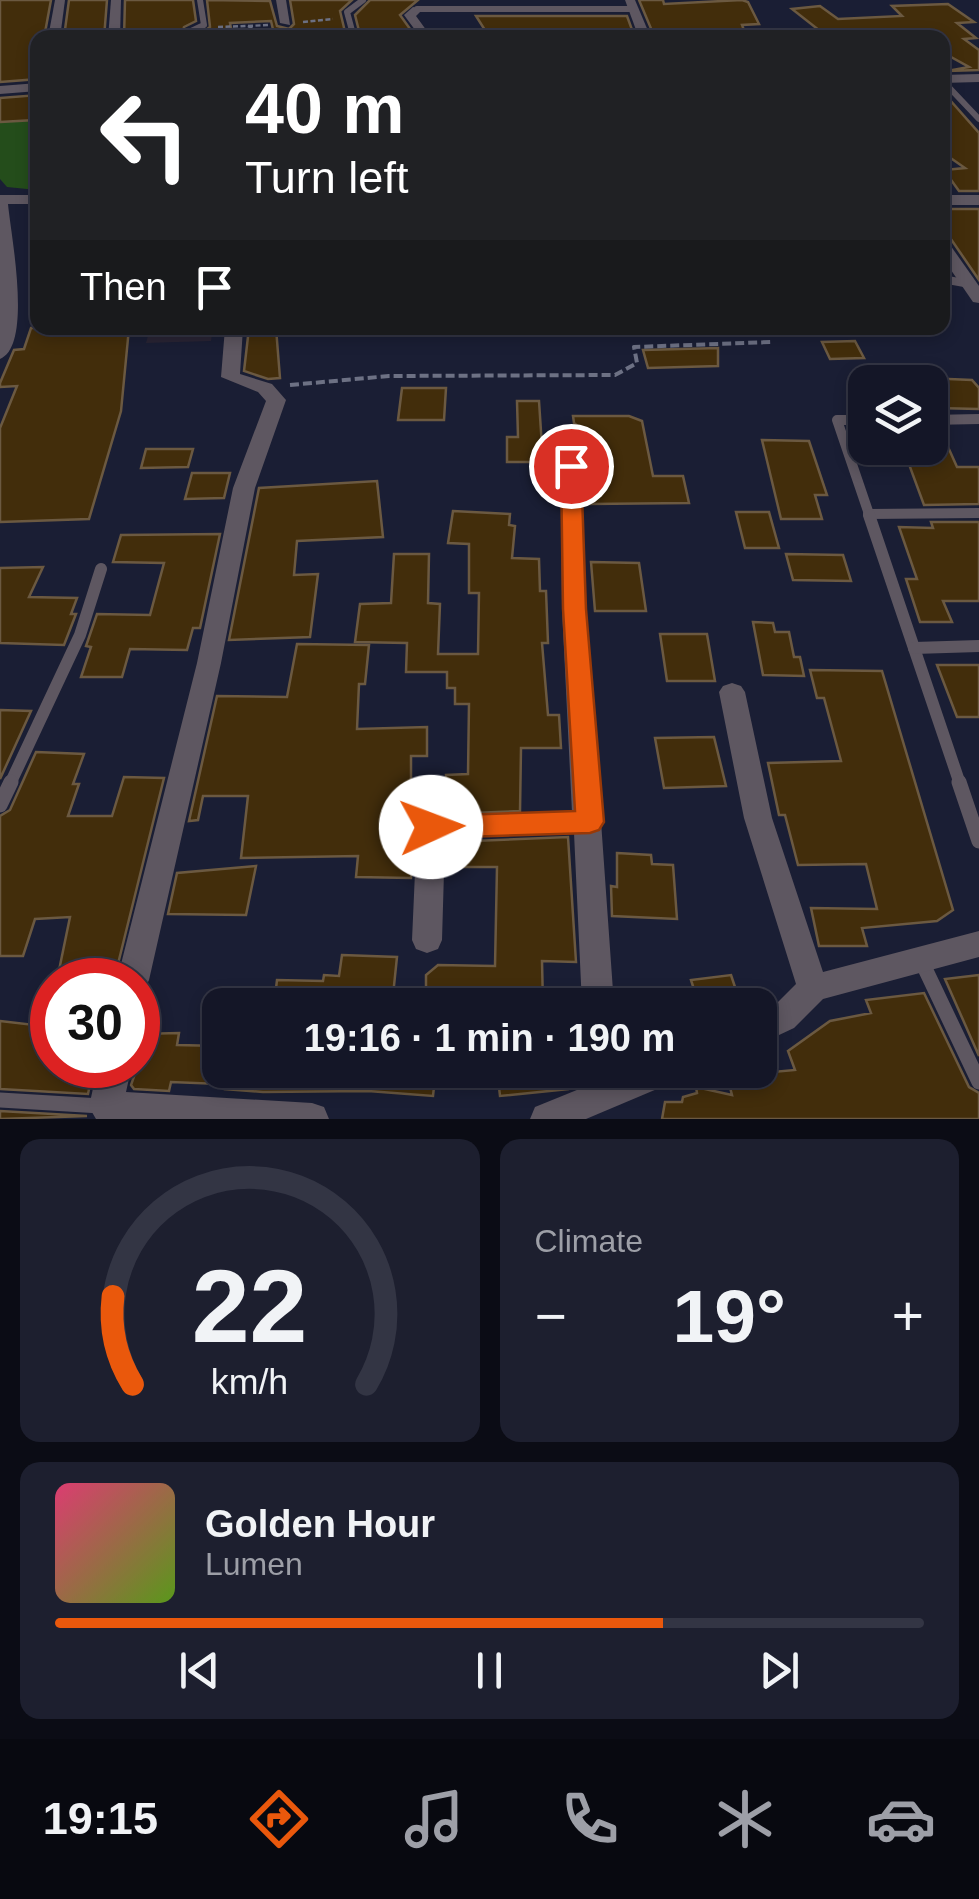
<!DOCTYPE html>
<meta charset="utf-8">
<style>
:root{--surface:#141627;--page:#1d1f2f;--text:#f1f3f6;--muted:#9d9fa7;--line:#333544;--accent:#ea580c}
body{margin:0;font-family:Arial,sans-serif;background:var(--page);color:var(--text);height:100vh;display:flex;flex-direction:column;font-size:38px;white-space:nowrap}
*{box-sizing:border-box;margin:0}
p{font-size:32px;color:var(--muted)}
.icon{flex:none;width:55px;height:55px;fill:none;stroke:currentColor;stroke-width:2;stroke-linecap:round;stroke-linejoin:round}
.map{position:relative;height:1119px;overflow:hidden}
.side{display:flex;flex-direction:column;gap:20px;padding:20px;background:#0b0c15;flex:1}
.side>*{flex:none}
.banner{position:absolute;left:30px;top:30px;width:920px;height:305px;border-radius:20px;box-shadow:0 5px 15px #0003,0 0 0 2px var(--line);background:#202124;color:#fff;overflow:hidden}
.fabs{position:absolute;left:848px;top:365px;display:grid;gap:20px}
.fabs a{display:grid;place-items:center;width:100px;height:100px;border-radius:20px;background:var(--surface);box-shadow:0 5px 15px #0003,0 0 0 2px var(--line);font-size:50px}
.speed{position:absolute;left:30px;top:958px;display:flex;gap:20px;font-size:50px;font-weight:700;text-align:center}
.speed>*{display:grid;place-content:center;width:130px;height:130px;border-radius:50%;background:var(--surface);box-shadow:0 5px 15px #0003,0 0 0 2px var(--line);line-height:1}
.speed .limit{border:15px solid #d22;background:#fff;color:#111}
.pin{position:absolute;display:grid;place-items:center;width:85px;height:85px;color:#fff;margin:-42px;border:5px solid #fff;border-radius:50%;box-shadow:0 2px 10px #0007}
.me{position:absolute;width:110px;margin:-55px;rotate:88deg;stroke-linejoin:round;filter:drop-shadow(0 0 8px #0008)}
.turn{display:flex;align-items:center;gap:35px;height:210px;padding:0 50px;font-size:45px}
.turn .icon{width:130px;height:130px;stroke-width:2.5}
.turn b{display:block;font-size:70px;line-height:85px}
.then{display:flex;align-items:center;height:95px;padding:0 50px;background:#0003;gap:20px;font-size:38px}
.big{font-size:75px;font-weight:700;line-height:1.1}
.side .widget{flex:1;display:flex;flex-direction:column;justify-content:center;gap:15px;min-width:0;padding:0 35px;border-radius:20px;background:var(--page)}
.side .dial{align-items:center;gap:0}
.dial svg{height:260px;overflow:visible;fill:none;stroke:var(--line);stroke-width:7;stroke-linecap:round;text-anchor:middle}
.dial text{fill:var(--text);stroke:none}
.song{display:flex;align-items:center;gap:30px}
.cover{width:120px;height:120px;border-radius:15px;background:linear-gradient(135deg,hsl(340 70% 55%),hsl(90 70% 35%))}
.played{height:10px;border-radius:5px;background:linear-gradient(90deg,var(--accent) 70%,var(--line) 70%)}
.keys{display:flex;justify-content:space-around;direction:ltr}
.heat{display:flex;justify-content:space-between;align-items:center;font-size:55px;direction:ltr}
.side .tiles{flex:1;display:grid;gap:20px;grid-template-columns:1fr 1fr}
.widget:last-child{grid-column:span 2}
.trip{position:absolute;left:202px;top:988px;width:575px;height:100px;border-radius:20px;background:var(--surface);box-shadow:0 5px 15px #0003,0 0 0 2px var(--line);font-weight:700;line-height:100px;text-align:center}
.dock{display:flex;height:160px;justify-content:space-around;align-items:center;background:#080910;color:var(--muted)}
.dock .icon{width:70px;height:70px}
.dock .selected{color:var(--accent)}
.dock b{font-size:45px;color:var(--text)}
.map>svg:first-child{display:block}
</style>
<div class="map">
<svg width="979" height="1119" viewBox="0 0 979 1119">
<rect width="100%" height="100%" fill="#1a1e34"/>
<path fill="#292434" d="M 150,328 L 213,328 L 211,341 L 146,343 Z"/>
<path fill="#244d1b" d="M 35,120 L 37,190 L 7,187 L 0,179 L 0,122 Z"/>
<g fill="#422d0b" stroke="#6b5941" stroke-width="2.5">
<path d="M 0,0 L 51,0 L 44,38 L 38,38 L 38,79 L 0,82 Z"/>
<path d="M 69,0 L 107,0 L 104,38 L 64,37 Z"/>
<path d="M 125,0 L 193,0 L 196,21 L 184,27 L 181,38 L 124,38 Z"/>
<path d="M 207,0 L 270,1 L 277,26 L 289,29 L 294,24 L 290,0 L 352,0 L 340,11 L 346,36 L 275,38 L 271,21 L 230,23 L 233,38 L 195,38 L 210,27 Z"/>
<path d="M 370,0 L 418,0 L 400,15 L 413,33 L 360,35 L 355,15 Z"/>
<path d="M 639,0 L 663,0 L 664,4 L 742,0 L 748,2 L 759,24 L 742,25 L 747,38 L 655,38 Z"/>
<path d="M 948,4 L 974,22 L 957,23 L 976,38 L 964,39 L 979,50 L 979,70 L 947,71 L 969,67 L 942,52 L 942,38 L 829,38 L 792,9 L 820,6 L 838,19 L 902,16 L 892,6 Z"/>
<path d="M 476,16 L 627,16 L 635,38 L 565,34 L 490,38 Z"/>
<path d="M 942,91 L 979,133 L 979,191 L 959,191 L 944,170 L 965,168 L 942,152 Z"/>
<path d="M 38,95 L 35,120 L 0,122 L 0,98 Z"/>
<path d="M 942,209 L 979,209 L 979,280 L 942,226 Z"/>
<path d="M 31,328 L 129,328 L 121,411 L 89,519 L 0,522 L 0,428 L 17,386 L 0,387 L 0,383 L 14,350 L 24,349 Z"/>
<path d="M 249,328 L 276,328 L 280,378 L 268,379 L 244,371 Z"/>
<path d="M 855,341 L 864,358 L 830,359 L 822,342 Z"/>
<path d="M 718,348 L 718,366 L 648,368 L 643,350 Z"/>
<path d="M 925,378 L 972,380 L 979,388 L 979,409 L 936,408 L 930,382 Z"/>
<path d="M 402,388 L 446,388 L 444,420 L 398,420 Z"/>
<path d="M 517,401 L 539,401 L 543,462 L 507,462 L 507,437 L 518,437 Z"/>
<path d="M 573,416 L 629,416 L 642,421 L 653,476 L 683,476 L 689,503 L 590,504 L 584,431 L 574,423 Z"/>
<path d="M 930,429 L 940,429 L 957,467 L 979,467 L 979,504 L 924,505 L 903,448 L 930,448 Z"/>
<path d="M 762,440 L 809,441 L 827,495 L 815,495 L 822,519 L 781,519 Z"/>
<path d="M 146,449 L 193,449 L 188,467 L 141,468 Z"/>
<path d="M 192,473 L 230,473 L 224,498 L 185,499 Z"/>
<path d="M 377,481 L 383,537 L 297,541 L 294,575 L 318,574 L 310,637 L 229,640 L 259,488 Z"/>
<path d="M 453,511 L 510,514 L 509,525 L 515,526 L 512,558 L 539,559 L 540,591 L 546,591 L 548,643 L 542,643 L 548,715 L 559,715 L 561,748 L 521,748 L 520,811 L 446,814 L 446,775 L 468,774 L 469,704 L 455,704 L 455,688 L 447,688 L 447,672 L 406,672 L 407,643 L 355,642 L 360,604 L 391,603 L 394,554 L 429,554 L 428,603 L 440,604 L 438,654 L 478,654 L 479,593 L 469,593 L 469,544 L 448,543 Z"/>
<path d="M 736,512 L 769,512 L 779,548 L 745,548 Z"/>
<path d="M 931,522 L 979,522 L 979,601 L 943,601 L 952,622 L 920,622 L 906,579 L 917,579 L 899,527 L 933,528 Z"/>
<path d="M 220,534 L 200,628 L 193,628 L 187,650 L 130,649 L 122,677 L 81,677 L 91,647 L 86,646 L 97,614 L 150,615 L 164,563 L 113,562 L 121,535 Z"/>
<path d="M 786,554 L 843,555 L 851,581 L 793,580 Z"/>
<path d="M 591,562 L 639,563 L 646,611 L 595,611 Z"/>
<path d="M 43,567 L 29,597 L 77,598 L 71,614 L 76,614 L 64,645 L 0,643 L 0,568 Z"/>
<path d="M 753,622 L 773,623 L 775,632 L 789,632 L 794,657 L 800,657 L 804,676 L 763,675 Z"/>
<path d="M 660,634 L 707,634 L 715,681 L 667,681 Z"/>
<path d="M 297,644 L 369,645 L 365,684 L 359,684 L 357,729 L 427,727 L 427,756 L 411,756 L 411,822 L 415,822 L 411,878 L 356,877 L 358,856 L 241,858 L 248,796 L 203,796 L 198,820 L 189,821 L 217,696 L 287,697 Z"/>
<path d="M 937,665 L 979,665 L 979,717 L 957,717 Z"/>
<path d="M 810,670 L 882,671 L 953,910 L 937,921 L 862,928 L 867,946 L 819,946 L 811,908 L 877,909 L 866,864 L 798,865 L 785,815 L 779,815 L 768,763 L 841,761 L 824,698 L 817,698 Z"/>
<path d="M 0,710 L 31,711 L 0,779 Z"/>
<path d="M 714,737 L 726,786 L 664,788 L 655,738 Z"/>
<path d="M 36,752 L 84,754 L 73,784 L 79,784 L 68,816 L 112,816 L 124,777 L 164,778 L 114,980 L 57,980 L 70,917 L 35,919 L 23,956 L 0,956 L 0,816 L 10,810 Z"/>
<path d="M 568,837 L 576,962 L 542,961 L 543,1005 L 426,1005 L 426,975 L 438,965 L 495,966 L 497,867 L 448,867 L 449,842 Z"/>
<path d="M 617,853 L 651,855 L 652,864 L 673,865 L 677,919 L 612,916 L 611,886 L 617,887 Z"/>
<path d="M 256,866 L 246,915 L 168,914 L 177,873 Z"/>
<path d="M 342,955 L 397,957 L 392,1005 L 274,1005 L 277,980 L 323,981 L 324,975 L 339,976 Z"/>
<path d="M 731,975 L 741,1005 L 699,1005 L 691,980 Z"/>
<path d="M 979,975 L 979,1056 L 945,979 Z"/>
<path d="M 924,993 L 969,1087 L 979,1093 L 979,1119 L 662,1119 L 665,1102 L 682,1102 L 683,1097 L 697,1093 L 696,1087 L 732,1095 L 727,1076 L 795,1070 L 788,1051 L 830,1021 L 871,1013 L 866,1000 Z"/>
<path d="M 0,1021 L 52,1027 L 52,1065 L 94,1065 L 88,1094 L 0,1089 Z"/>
<path d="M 179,1033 L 177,1045 L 220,1046 L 220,1084 L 171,1082 L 169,1091 L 134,1089 L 131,1085 L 138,1065 L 138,1034 Z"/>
<path d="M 228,1070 L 482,1070 L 482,1084 L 434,1087 L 433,1096 L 368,1091 L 263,1092 L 225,1089 Z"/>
<path d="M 497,1070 L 568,1070 L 568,1089 L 500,1096 Z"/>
<path d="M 0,1111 L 87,1116 L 0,1119 Z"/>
</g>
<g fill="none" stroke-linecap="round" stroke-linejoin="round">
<g stroke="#6d7184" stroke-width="2.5" stroke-dasharray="5 2.5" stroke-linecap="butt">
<path d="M 303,22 L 333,19"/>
<path d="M 248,26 L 268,25"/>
<path d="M 218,27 L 248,26 L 268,38"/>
</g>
<path stroke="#6d7184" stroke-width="4" stroke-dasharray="9 4" stroke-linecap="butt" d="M 290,385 L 389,376 L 615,375 L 637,363 L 634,347 L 772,342"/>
<g stroke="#5e5761" stroke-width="6">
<path d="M 417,9 L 632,9"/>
<path d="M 188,38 L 189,32 L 204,25 L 200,0"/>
<path d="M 354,38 L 347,12 L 363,0"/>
<path d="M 942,80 L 979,119"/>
</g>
<path stroke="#5e5761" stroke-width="8" d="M 942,279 L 970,284"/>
<g stroke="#5e5761" stroke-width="10">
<path d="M 865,420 L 837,420 L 870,517"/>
<path d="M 930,420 L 979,419"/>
<path d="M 868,514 L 979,513"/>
</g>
<g stroke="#5e5761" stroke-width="12">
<path d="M 869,515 L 960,784"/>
<path d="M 914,648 L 979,646"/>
<path d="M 10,784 L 80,635 L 101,569"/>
</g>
<g stroke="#5e5761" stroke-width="15">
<path d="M 959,782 L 979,841"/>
<path d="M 0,805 L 11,782"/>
<path d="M 920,958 L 979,1082"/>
<path d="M 0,1100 L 101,1106"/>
</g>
<g fill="#5e5761" fill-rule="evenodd">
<path d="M 55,0 L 65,0 L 60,38 L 48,38 Z"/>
<path d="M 111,0 L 121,0 L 120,38 L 108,38 Z"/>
<path d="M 276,0 L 286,0 L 290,25 L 280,23 Z"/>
<path d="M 625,0 L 635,0 L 651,38 L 639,38 Z"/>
<path d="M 413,7 L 423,9 L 416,16 L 432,38 L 421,38 L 404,15 Z"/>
<path d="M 979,74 L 979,82 L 942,83 L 942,75 Z"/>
<path d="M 38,83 L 38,91 L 0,94 L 0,86 Z"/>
<path d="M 0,195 L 38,195 L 38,204 L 8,204 C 11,236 33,346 0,359 Z"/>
<rect x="942" y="195" width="37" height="10"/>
<path d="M 942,240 L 948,242 L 979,286 L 979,303 L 973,302 L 942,257 Z"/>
<path d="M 225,328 L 243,328 L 240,374 L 272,384 L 286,400 L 255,488 L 221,663 L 149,980 L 144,990 L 138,992 L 138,980 L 117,980 L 197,663 L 233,488 L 266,401 L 258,392 L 221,377 Z"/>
<path d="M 570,425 L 580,431 L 586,609 L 614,1005 L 582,1005 L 574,833 L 445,838 L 442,940 L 438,949 L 427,953 L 416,949 L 412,940 L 417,827 L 421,819 L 572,812 L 562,609 L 560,431 Z"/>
<path d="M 732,683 L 741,686 L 745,692 L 772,818 L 823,972 L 979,931 L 979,957 L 823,999 L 794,1028 L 760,1044 L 760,1013 L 772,1008 L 796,984 L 744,818 L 719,692 L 723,686 Z"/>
<path d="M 98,1065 L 132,1065 L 126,1092 L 312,1103 L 324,1107 L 329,1119 L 96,1119 L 89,1107 Z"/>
<path d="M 626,1070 L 681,1070 L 676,1081 L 586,1119 L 530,1119 L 535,1107 Z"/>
</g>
</g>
<path fill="#ea580c" stroke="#983908" stroke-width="2.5" d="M 571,460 L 581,466 L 586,609 L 604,822 L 599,830 L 590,833 L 431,838 L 421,835 L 417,827 L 421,819 L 431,816 L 575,811 L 563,609 L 561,466 Z"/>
</svg>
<div class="fabs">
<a><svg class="icon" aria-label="layers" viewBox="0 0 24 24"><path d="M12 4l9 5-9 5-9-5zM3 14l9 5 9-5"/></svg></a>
</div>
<div class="speed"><div class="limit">30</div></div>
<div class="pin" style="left:571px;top:466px;background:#d93025"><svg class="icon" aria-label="arrive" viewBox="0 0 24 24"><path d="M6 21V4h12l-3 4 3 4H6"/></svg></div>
<svg class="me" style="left:431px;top:827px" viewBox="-20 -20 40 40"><circle r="19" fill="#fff"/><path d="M0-13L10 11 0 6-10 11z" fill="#ea580c"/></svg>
<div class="trip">19:16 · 1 min · 190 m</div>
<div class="banner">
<div class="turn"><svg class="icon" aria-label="left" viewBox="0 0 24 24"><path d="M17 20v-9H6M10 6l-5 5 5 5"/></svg><div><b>40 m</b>Turn left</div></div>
<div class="then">Then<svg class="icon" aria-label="arrive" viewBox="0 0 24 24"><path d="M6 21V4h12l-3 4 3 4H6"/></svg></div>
</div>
</div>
<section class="side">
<div class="tiles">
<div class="widget dial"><svg viewBox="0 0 100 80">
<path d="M14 69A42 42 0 1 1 86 69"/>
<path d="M14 69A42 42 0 0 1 8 42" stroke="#ea580c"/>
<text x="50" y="56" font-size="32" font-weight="700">22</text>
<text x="50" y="72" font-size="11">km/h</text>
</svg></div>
<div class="widget"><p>Climate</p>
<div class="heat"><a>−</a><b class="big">19°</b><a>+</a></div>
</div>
<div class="widget">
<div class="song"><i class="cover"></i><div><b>Golden Hour</b><p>Lumen</p></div></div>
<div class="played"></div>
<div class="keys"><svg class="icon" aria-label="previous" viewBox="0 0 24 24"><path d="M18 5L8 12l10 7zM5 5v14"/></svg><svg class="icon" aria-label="pause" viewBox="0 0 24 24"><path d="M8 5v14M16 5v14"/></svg><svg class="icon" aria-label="next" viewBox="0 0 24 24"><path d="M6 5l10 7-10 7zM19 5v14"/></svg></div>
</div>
</div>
</section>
<nav class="dock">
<b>19:15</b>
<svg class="icon selected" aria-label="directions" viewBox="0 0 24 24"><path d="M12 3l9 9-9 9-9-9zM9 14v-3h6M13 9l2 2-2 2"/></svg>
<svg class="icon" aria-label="music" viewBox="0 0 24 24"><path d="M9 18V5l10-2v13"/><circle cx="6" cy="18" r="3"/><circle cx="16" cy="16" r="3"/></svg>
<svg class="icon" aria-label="phone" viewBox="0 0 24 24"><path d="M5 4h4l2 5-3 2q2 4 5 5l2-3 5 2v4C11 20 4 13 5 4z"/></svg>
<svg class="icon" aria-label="climate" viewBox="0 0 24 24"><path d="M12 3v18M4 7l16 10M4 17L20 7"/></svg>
<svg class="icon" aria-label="car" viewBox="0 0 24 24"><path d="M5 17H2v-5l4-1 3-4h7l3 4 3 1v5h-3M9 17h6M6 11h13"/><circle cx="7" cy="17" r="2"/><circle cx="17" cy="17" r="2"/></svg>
</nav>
